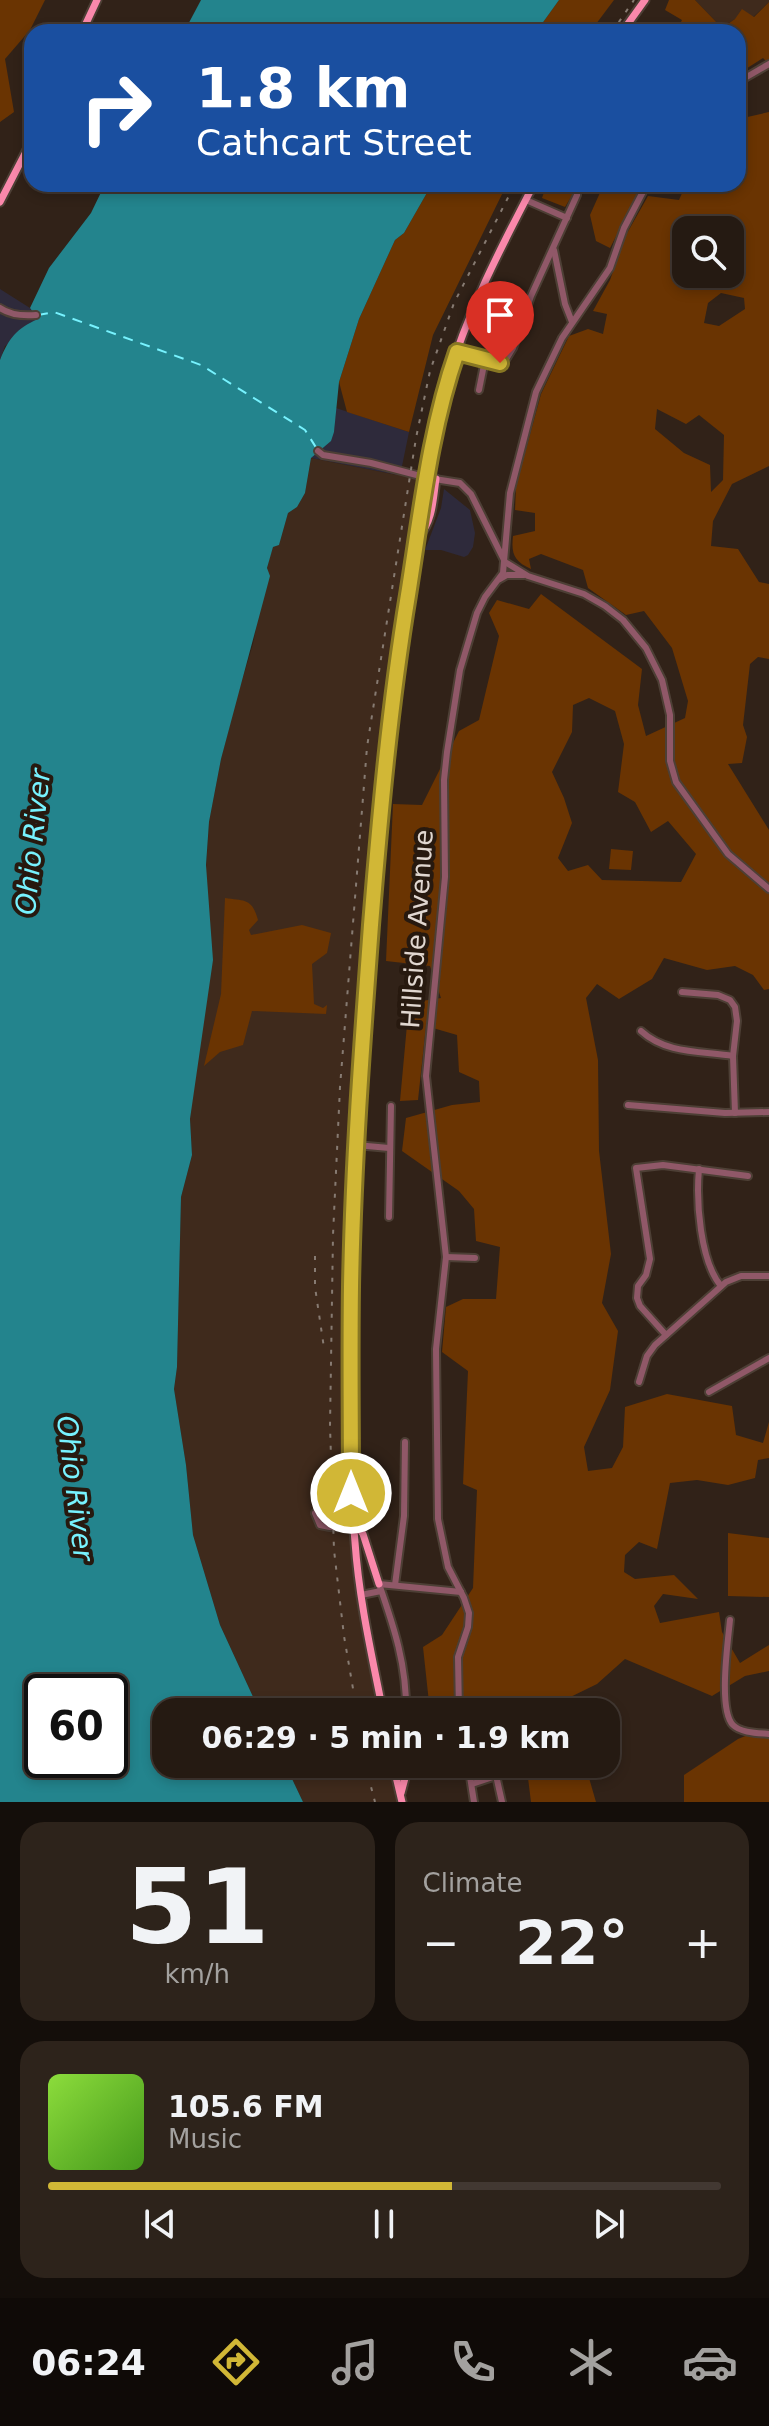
<!DOCTYPE html>
<meta charset="utf-8">
<style>
:root{--surface:#251a12;--page:#2d231b;--text:#f1f3f6;--muted:#a3a19f;--line:#423832;--accent:#d1b736}
body{margin:0;font-family:"DejaVu Sans",sans-serif;background:var(--page);color:var(--text);height:100vh;display:flex;flex-direction:column;font-size:30px;white-space:nowrap}
*{box-sizing:border-box;margin:0}
p{font-size:26px;color:var(--muted)}
.icon{flex:none;width:44px;height:44px;fill:none;stroke:currentColor;stroke-width:2;stroke-linecap:round;stroke-linejoin:round}
.map{position:relative;height:1802px;overflow:hidden}
.drawer{display:flex;flex-direction:column;gap:20px;padding:20px;background:#140e0a;flex:1}
.drawer>*{flex:none}
.banner{position:absolute;left:24px;top:24px;width:722px;height:168px;border-radius:24px;box-shadow:0 4px 12px #0003,0 0 0 2px var(--line);background:#1a4fa0;color:#fff;overflow:hidden}
.fabs{position:absolute;left:672px;top:216px;display:grid;gap:16px}
.fabs a{display:grid;place-items:center;width:72px;height:72px;border-radius:16px;background:var(--surface);box-shadow:0 4px 12px #0003,0 0 0 2px var(--line);font-size:40px}
.speed{position:absolute;left:24px;top:1674px;display:flex;gap:16px;font-size:40px;font-weight:700;text-align:center}
.speed>*{display:grid;place-content:center;width:104px;height:104px;border-radius:50%;background:var(--surface);box-shadow:0 4px 12px #0003,0 0 0 2px var(--line);line-height:1}
.speed .limit{border:4px solid #111;border-radius:12px;background:#fff;color:#111}
.pin{position:absolute;display:grid;place-items:center;width:68px;height:68px;color:#fff;margin:-82px -34px;border-radius:50% 50% 50% 0;rotate:-45deg;box-shadow:0 0 8px #0007}
.pin .icon{rotate:45deg}
.me{position:absolute;width:88px;margin:-44px;rotate:0deg;stroke-linejoin:round;filter:drop-shadow(0 0 6px #0008)}
.turn{display:flex;align-items:center;gap:28px;height:168px;padding:0 40px;font-size:36px}
.turn .icon{width:104px;height:104px;stroke-width:2.5}
.turn b{display:block;font-size:56px;line-height:68px}
.big{font-size:60px;font-weight:600;line-height:1.1}
.drawer .card{flex:1;display:flex;flex-direction:column;justify-content:center;gap:12px;min-width:0;padding:0 28px;border-radius:24px;background:var(--page)}
.drawer .dial{align-items:center;gap:0}
.dial b{font-size:104px;line-height:1}
.song{display:flex;align-items:center;gap:24px}
.cover{width:96px;height:96px;border-radius:12px;background:linear-gradient(135deg,hsl(90 70% 55%),hsl(100 70% 35%))}
.played{height:8px;border-radius:4px;background:linear-gradient(90deg,var(--accent) 60%,var(--line) 60%)}
.keys{display:flex;justify-content:space-around;direction:ltr}
.heat{display:flex;justify-content:space-between;align-items:center;font-size:44px;direction:ltr}
.drawer .tiles{flex:1;display:grid;gap:20px;grid-template-columns:1fr 1fr}
.card:last-child{grid-column:span 2}
.trip{position:absolute;left:152px;top:1698px;width:468px;height:80px;border-radius:24px;background:var(--surface);box-shadow:0 4px 12px #0003,0 0 0 2px var(--line);font-weight:600;line-height:80px;text-align:center}
.tabs{display:flex;height:128px;justify-content:space-around;align-items:center;background:#0f0a07;color:var(--muted)}
.tabs .icon{width:56px;height:56px}
.tabs .active{color:var(--accent)}
.tabs b{font-size:36px;color:var(--text)}
.map>svg:first-child{display:block}
</style>
<div class="map">
<svg width="769" height="1802" viewBox="0 0 769 1802">
<rect width="100%" height="100%" fill="#312218"/>
<g fill="#2e2a3b">
<path d="M 0,289 L 30,308 L 39,319 L 5,346 L 0,360 Z"/>
<path d="M 336,408 L 409,432 L 401,471 L 397,475 L 311,458 L 334,432 Z"/>
<path d="M 444,489 L 470,510 L 475,533 L 473,547 L 468,555 L 464,557 L 441,550 L 425,550 L 441,508 Z"/>
</g>
<g fill="#3f2a1c">
<path d="M 695,0 L 769,0 L 769,2 L 753,17 L 735,19 L 722,28 Z"/>
<path d="M 311,458 L 397,475 L 401,471 L 428,478 L 384,772 L 352,1237 L 353,1528 L 383,1712 L 260,1712 L 220,1625 L 193,1535 L 186,1465 L 174,1389 L 177,1367 L 181,1197 L 192,1155 L 190,1119 L 209,822 L 221,759 L 236,700 L 253,644 L 269,559 L 273,547 L 279,545 L 288,513 L 297,507 L 305,493 Z"/>
<path d="M 285,1764 L 393,1764 L 402,1802 L 303,1802 Z"/>
</g>
<g fill="#6a3402" fill-rule="evenodd">
<path d="M 0,0 L 45,0 L 30,30 L 5,59 L 14,112 L 0,122 Z"/>
<path d="M 559,0 L 614,0 L 590,32 L 536,32 Z"/>
<path d="M 669,0 L 695,0 L 722,28 L 735,19 L 742,9 L 754,17 L 769,2 L 769,64 L 763,58 L 738,74 L 738,32 L 676,32 L 682,20 L 665,10 Z"/>
<path d="M 769,112 L 769,466 L 732,484 L 713,521 L 711,546 L 738,549 L 759,582 L 769,584 L 769,659 L 758,657 L 750,664 L 743,725 L 747,737 L 742,763 L 728,764 L 769,830 L 769,989 L 764,990 L 753,975 L 735,966 L 707,970 L 664,958 L 652,979 L 619,999 L 597,984 L 586,998 L 598,1060 L 599,1151 L 611,1254 L 602,1303 L 618,1331 L 610,1390 L 584,1447 L 588,1471 L 612,1468 L 623,1447 L 625,1407 L 667,1394 L 732,1406 L 736,1435 L 763,1443 L 769,1422 L 769,1458 L 758,1460 L 755,1478 L 728,1485 L 697,1480 L 670,1483 L 657,1549 L 639,1542 L 625,1555 L 624,1572 L 635,1579 L 674,1575 L 698,1599 L 663,1594 L 654,1606 L 660,1623 L 719,1612 L 722,1632 L 740,1663 L 769,1645 L 769,1671 L 745,1676 L 712,1696 L 625,1659 L 597,1684 L 550,1707 L 553,1712 L 430,1712 L 423,1647 L 442,1635 L 473,1588 L 477,1490 L 463,1484 L 468,1371 L 442,1352 L 446,1307 L 463,1299 L 496,1299 L 500,1247 L 476,1241 L 474,1209 L 459,1191 L 402,1151 L 406,1118 L 452,1105 L 480,1102 L 479,1081 L 459,1072 L 457,1035 L 426,1026 L 418,1100 L 400,1101 L 409,1003 L 441,998 L 430,966 L 386,961 L 393,804 L 422,805 L 459,731 L 479,720 L 499,636 L 489,613 L 497,600 L 529,609 L 541,594 L 642,669 L 638,705 L 646,736 L 685,718 L 688,701 L 672,648 L 644,611 L 626,615 L 588,588 L 583,570 L 541,554 L 529,559 L 531,569 C 514,561 511,554 513,536 L 535,531 L 535,513 L 515,510 L 516,486 L 541,394 L 569,336 L 588,329 L 603,334 L 607,314 L 593,311 L 610,280 L 626,235 L 648,196 L 679,200 L 686,184 L 738,184 L 738,116 L 743,118 ZM 686,230 L 730,230 L 730,274 L 686,274 ZM 721,293 L 744,298 L 745,309 L 719,326 L 704,323 L 708,303 ZM 657,409 L 686,424 L 699,415 L 724,435 L 723,480 L 711,492 L 710,465 L 684,453 L 655,429 ZM 589,698 L 615,711 L 624,744 L 618,792 L 635,802 L 651,832 L 668,821 L 696,854 L 681,882 L 602,880 L 588,865 L 568,871 L 558,858 L 572,823 L 564,798 L 552,772 L 572,732 L 573,705 Z"/>
<path d="M 432,184 L 507,184 L 433,335 L 409,432 L 347,412 L 339,382 L 359,319 L 395,240 L 404,233 Z"/>
<path d="M 547,184 L 579,184 L 565,207 L 542,198 Z"/>
<path d="M 591,184 L 643,184 L 610,248 L 596,241 L 590,215 L 603,186 Z"/>
<path d="M 611,849 L 633,851 L 631,870 L 609,869 Z"/>
<path d="M 225,898 C 245,901 252,898 258,920 L 249,930 L 251,935 L 302,925 L 331,933 L 327,953 L 312,964 L 314,1004 L 323,1008 L 327,1005 L 326,1014 L 252,1011 L 243,1045 L 220,1052 L 204,1066 L 221,994 Z"/>
<path d="M 728,1533 L 769,1538 L 769,1597 L 728,1596 Z"/>
<path d="M 755,1732 L 769,1734 L 769,1802 L 684,1802 L 684,1775 L 738,1739 Z"/>
<path d="M 522,1764 L 585,1764 L 596,1802 L 531,1802 L 528,1778 Z"/>
</g>
<g fill="#23848d" fill-rule="evenodd">
<path d="M 201,0 L 559,0 L 536,32 L 184,32 Z"/>
<path d="M 105,184 L 432,184 L 404,233 L 395,240 L 359,319 L 339,382 L 334,432 L 331,441 L 311,458 L 305,493 L 297,507 L 288,513 L 279,545 L 273,547 L 267,568 L 270,576 L 221,759 L 209,822 L 206,865 L 213,960 L 190,1119 L 192,1155 L 181,1197 L 177,1367 L 174,1389 L 186,1465 L 193,1535 L 220,1625 L 260,1712 L 166,1712 L 166,1764 L 285,1764 L 303,1802 L 0,1802 L 0,360 C 9,338 16,329 38,319 L 30,308 L 49,268 L 91,213 ZM 42,1692 L 110,1692 L 110,1760 L 42,1760 Z"/>
</g>
<g fill="none" stroke-linecap="round" stroke-linejoin="round">
<path stroke="#77f2fe" stroke-width="2" stroke-dasharray="10 8" stroke-linecap="butt" d="M 38,315 L 54,312 L 201,365 L 305,430 L 317,449"/>
<g stroke="#4d3f35" stroke-width="10">
<g id="minor">
<path d="M 738,82 L 769,64"/>
<path d="M 526,200 L 567,218"/>
<path d="M 554,250 L 565,304 L 572,322"/>
<path d="M 0,308 C 10,315 24,316 36,315"/>
<path d="M 457,352 L 498,364 L 505,361 L 513,348 L 531,296 L 577,195"/>
<path d="M 479,390 L 485,360"/>
<path d="M 318,451 L 323,455 L 371,463 L 428,478 L 460,483 L 471,494 L 505,562 L 528,576 L 584,594 L 605,606 L 623,620 L 646,648 L 662,680 L 670,715 L 670,761 L 676,782 L 728,854 L 769,889"/>
<path d="M 500,579 L 507,575 L 524,575"/>
<path d="M 682,992 L 718,995 L 730,1000 L 735,1007 L 737,1021 L 733,1056 L 735,1113"/>
<path d="M 641,1031 C 666,1054 701,1051 733,1056"/>
<path d="M 628,1105 L 725,1113 L 769,1112"/>
<path d="M 356,1145 L 389,1148"/>
<path d="M 699,1169 C 696,1201 700,1261 721,1286"/>
<path d="M 389,1217 L 391,1106"/>
<path d="M 446,1257 L 475,1258"/>
<path d="M 666,1335 L 640,1306 L 637,1298 L 638,1286 L 646,1275 L 650,1259 L 636,1168 L 663,1165 L 748,1176"/>
<path d="M 639,1382 L 647,1356 L 655,1345 L 726,1282 L 741,1276 L 769,1276"/>
<path d="M 709,1392 L 769,1358"/>
<path d="M 315,1513 L 320,1525 L 330,1527 L 353,1528"/>
<path d="M 395,1585 L 404,1516 L 405,1442"/>
<path d="M 361,1595 L 381,1591"/>
<path d="M 730,1620 C 728,1641 718,1710 733,1725 C 741,1733 758,1733 769,1734"/>
<path d="M 406,1712 C 407,1666 394,1627 379,1584 L 461,1592"/>
<path d="M 459,1712 L 458,1657 L 468,1627 L 469,1613 L 464,1598 L 448,1567 L 438,1519 L 436,1349 L 446,1257 L 426,1076 L 445,877 L 444,780 L 447,752 L 460,670 L 477,613 L 485,597 L 503,573 L 510,493 L 536,392 L 562,338 L 610,268 L 624,228 L 647,184"/>
<path d="M 468,1764 L 474,1802"/>
<path d="M 495,1771 L 502,1802"/>
<path d="M 472,1784 L 496,1776"/>
</g>
</g>
<g stroke="#4d3f35" stroke-width="11">
<g id="major">
<path d="M 82,32 L 97,0"/>
<path d="M 622,32 L 645,0"/>
<path d="M 0,202 L 32,140"/>
<path d="M 419,536 C 433,521 433,499 436,479"/>
<path d="M 353,1528 L 360,1530 L 363,1534 L 379,1584"/>
<path d="M 383,1712 C 372,1656 359,1600 355,1542 C 350,1488 351,1433 351,1378 C 350,1211 362,1045 375,879 C 385,756 400,635 421,514 C 429,471 434,426 446,384 C 467,313 500,249 534,184"/>
<path d="M 393,1764 L 402,1802"/>
<path d="M 401,1793 L 405,1778 L 405,1764"/>
</g>
</g>
<use href="#minor" stroke="#905868" stroke-width="6"/>
<use href="#major" stroke="#fa88ab" stroke-width="7"/>
<g stroke="#877b72" stroke-width="2" stroke-dasharray="4 8" stroke-linecap="butt">
<path d="M 612,32 L 634,0"/>
<path d="M 315,1256 L 315,1287 L 324,1348"/>
<path d="M 357,1712 L 344,1636 L 334,1550 L 330,1426 L 333,1235 L 340,1087 L 367,747 L 416,438 L 430,371 L 454,303 L 515,184"/>
<path d="M 365,1764 L 375,1802"/>
</g>
</g>
<g fill="none" stroke-linecap="round" stroke-linejoin="round">
<g stroke="#887723" stroke-width="20">
<path id="route" d="M 351,1493 C 351,1424 350,1356 351,1287 C 353,1166 362,1046 371,925 C 380,814 390,704 408,595 C 421,514 430,429 457,352 L 500,363"/>
</g>
<use href="#route" stroke="#d1b736" stroke-width="14"/>
</g>
<g text-anchor="middle" dominant-baseline="central" stroke-width="8" stroke-linejoin="round" paint-order="stroke">
<g font-size="26" fill="#e1d7d0" stroke="#27190f">
<text transform="translate(417 929) rotate(-86)">Hillside Avenue</text>
</g>
<g font-size="28" font-style="italic" fill="#77f2fe" stroke="#27190f">
<text transform="translate(33 842) rotate(-84)">Ohio River</text>
<text transform="translate(75 1488) rotate(83)">Ohio River</text>
</g>
</g>
</svg>
<div class="fabs">
<a><svg class="icon" aria-label="search" viewBox="0 0 24 24"><circle cx="10" cy="10" r="6"/><path d="M15 15l6 6"/></svg></a>
</div>
<div class="speed"><div class="limit">60</div></div>
<div class="pin" style="left:500px;top:363px;background:#d93025"><svg class="icon" aria-label="arrive" viewBox="0 0 24 24"><path d="M6 21V4h12l-3 4 3 4H6"/></svg></div>
<svg class="me" style="left:351px;top:1493px" viewBox="-20 -20 40 40"><circle r="17" fill="#d1b736" stroke="#fff" stroke-width="3"/><path d="M0-11L8 9 0 5-8 9z" fill="#fff"/></svg>
<div class="trip">06:29 · 5 min · 1.9 km</div>
<div class="banner">
<div class="turn"><svg class="icon" aria-label="right" viewBox="0 0 24 24"><path d="M7 20v-9h11M14 6l5 5-5 5"/></svg><div><b>1.8 km</b>Cathcart Street</div></div>
</div>
</div>
<section class="drawer">
<div class="tiles">
<div class="card dial"><b>51</b><p>km/h</p></div>
<div class="card"><p>Climate</p>
<div class="heat"><a>−</a><b class="big">22°</b><a>+</a></div>
</div>
<div class="card">
<div class="song"><i class="cover"></i><div><b>105.6 FM</b><p>Music</p></div></div>
<div class="played"></div>
<div class="keys"><svg class="icon" aria-label="previous" viewBox="0 0 24 24"><path d="M18 5L8 12l10 7zM5 5v14"/></svg><svg class="icon" aria-label="pause" viewBox="0 0 24 24"><path d="M8 5v14M16 5v14"/></svg><svg class="icon" aria-label="next" viewBox="0 0 24 24"><path d="M6 5l10 7-10 7zM19 5v14"/></svg></div>
</div>
</div>
</section>
<nav class="tabs">
<b>06:24</b>
<svg class="icon active" aria-label="directions" viewBox="0 0 24 24"><path d="M12 3l9 9-9 9-9-9zM9 14v-3h6M13 9l2 2-2 2"/></svg>
<svg class="icon" aria-label="music" viewBox="0 0 24 24"><path d="M9 18V5l10-2v13"/><circle cx="6" cy="18" r="3"/><circle cx="16" cy="16" r="3"/></svg>
<svg class="icon" aria-label="phone" viewBox="0 0 24 24"><path d="M5 4h4l2 5-3 2q2 4 5 5l2-3 5 2v4C11 20 4 13 5 4z"/></svg>
<svg class="icon" aria-label="climate" viewBox="0 0 24 24"><path d="M12 3v18M4 7l16 10M4 17L20 7"/></svg>
<svg class="icon" aria-label="car" viewBox="0 0 24 24"><path d="M5 17H2v-5l4-1 3-4h7l3 4 3 1v5h-3M9 17h6M6 11h13"/><circle cx="7" cy="17" r="2"/><circle cx="17" cy="17" r="2"/></svg>
</nav>
